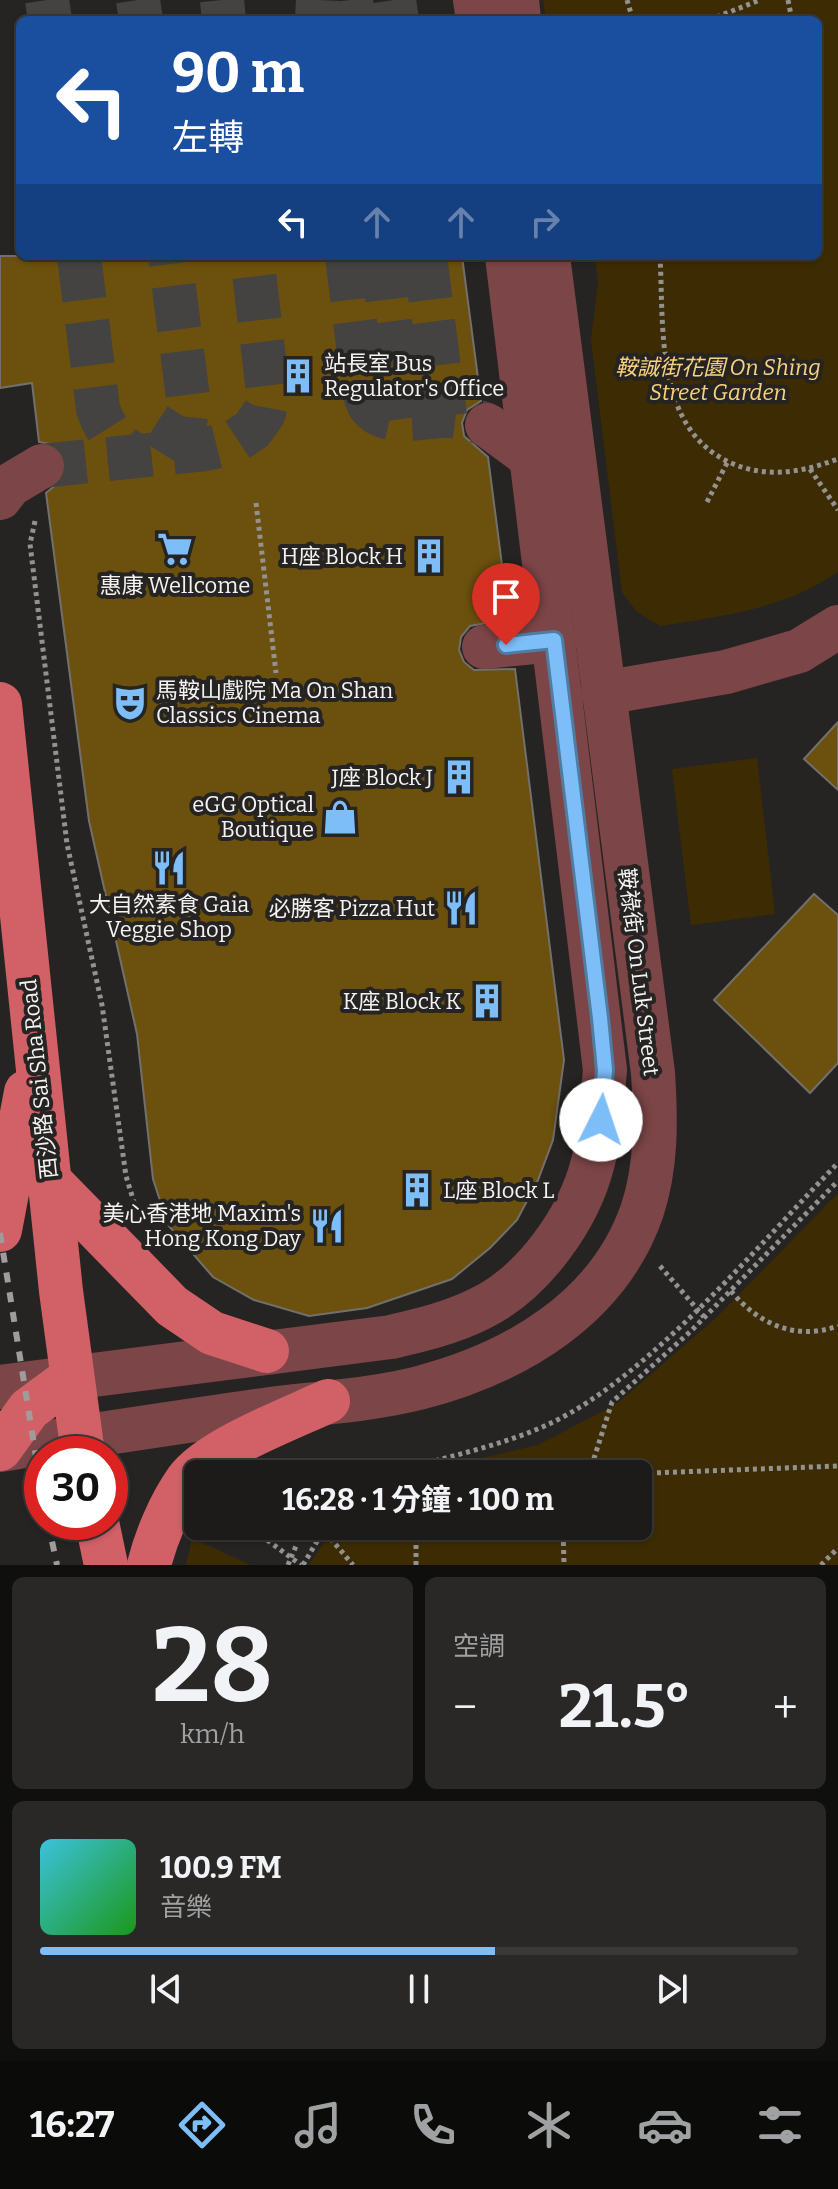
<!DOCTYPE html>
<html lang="zh-TW">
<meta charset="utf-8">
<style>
:root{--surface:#1c1b1a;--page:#292827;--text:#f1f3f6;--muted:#a0a1a2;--line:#3a3939;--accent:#7dbef9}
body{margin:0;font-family:Bitter,"Noto Sans TC",serif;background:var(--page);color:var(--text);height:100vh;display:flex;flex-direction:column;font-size:30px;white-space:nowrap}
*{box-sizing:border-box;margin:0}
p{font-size:26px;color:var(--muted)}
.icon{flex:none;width:44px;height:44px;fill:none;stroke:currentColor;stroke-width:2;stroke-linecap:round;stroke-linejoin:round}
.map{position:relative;height:1565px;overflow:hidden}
.drawer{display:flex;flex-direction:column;gap:12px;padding:12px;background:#0f0f0e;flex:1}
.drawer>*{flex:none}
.top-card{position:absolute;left:16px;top:16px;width:806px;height:244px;border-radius:12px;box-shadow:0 2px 6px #0004,0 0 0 2px var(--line);background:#1a4fa0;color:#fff;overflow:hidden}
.speed{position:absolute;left:24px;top:1436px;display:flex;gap:16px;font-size:40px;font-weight:700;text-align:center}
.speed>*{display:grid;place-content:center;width:104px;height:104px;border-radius:50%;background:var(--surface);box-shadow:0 2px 6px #0004,0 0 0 2px var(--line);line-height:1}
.speed .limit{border:12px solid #d22;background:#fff;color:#111}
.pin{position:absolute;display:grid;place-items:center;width:68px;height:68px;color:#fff;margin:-82px -34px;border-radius:50% 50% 50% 0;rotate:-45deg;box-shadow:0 0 8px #0007}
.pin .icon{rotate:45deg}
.me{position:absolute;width:88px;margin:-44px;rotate:4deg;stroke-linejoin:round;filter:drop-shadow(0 0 6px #0008)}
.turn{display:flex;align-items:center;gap:28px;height:168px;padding:0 24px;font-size:36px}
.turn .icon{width:104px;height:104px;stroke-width:2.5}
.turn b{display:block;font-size:56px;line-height:68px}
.lanes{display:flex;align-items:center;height:76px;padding:0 24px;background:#0003;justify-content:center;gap:40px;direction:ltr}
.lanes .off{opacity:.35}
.big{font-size:60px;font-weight:700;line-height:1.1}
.drawer .widget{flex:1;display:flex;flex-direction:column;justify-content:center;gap:12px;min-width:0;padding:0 28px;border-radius:12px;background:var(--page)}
.drawer .dial{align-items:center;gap:0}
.dial b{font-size:104px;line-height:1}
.song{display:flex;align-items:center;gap:24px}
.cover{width:96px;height:96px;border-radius:12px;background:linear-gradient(135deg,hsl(190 70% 55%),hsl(120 70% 35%))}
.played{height:8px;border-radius:4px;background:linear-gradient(90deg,var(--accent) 60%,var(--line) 60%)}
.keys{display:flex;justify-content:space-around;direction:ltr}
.heat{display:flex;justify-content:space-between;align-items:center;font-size:44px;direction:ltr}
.drawer .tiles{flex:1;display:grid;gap:12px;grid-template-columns:1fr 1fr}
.widget:last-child{grid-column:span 2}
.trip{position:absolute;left:184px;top:1460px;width:468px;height:80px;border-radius:12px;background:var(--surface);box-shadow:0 2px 6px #0004,0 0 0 2px var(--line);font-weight:700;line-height:80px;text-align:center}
.dock{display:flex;height:128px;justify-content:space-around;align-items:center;background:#0b0b0a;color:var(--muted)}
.dock .icon{width:56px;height:56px}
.dock .on{color:var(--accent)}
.dock b{font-size:36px;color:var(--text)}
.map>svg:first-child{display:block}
</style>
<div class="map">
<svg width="838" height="1565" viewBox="0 0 838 1565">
<rect width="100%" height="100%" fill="#262422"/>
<g fill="#3d2c03">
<path d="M 543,0 L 838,0 L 838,572 C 784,609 723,616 660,626 L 636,611 L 622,592 L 591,340 L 598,282 L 595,256 L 818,256 L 818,20 L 546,20 Z"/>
<path d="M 757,758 L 775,914 L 691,925 L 672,769 Z"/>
<path d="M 838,1193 L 838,1565 L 309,1565 L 335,1526 L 638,1526 L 638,1474 L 414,1474 L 538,1445 L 618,1403 L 717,1317 Z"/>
<path d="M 192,1538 L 251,1565 L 186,1565 Z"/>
</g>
<g fill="#6c510e" stroke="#72706d" stroke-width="2">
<path d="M 0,256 L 462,256 L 481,401 L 467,410 L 462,423 L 464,436 L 488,457 L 509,619 L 470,626 L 461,637 L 459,650 L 464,662 L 474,670 L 515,669 L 564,1060 L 553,1140 L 538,1180 L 517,1220 L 490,1248 L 452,1279 L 367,1308 L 309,1316 L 254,1300 L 213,1277 L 168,1225 L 153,1179 L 137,1034 L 89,821 L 46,493 L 63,479 L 67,465 L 63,453 L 55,445 L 39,442 L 32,383 L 0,388 Z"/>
<path d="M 838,722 L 838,790 L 804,759 Z"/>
<path d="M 814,894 L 838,915 L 838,1063 L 810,1093 L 714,1000 Z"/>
</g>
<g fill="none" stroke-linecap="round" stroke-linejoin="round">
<g stroke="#454341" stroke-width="44" stroke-dasharray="44 22" stroke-linecap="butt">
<path d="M 47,0 L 50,20"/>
<path d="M 138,0 L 141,20"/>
<path d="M 222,0 L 224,20"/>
<path d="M 351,0 L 353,20"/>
<path d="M 394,0 L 397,20"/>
<path d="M 317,20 L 318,0"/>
<path d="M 79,256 L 98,409 C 106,432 116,443 135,456"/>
<path d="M 347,256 L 363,386 C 364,391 366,400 369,405 C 386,429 425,415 449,416 C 463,417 474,420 487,425"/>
<path d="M 382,256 L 402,419"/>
<path d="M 425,256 L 445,416"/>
<path d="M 163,454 L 186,418 L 188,398 L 170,256"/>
<path d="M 42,466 L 206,449 L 234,442 L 252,430 L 264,413 L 268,392 L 252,256"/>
</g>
<g stroke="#939290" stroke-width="5" stroke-dasharray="4 4" stroke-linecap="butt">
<path d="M 627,0 L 633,20"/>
<path d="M 788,0 L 792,20"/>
<path d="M 709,20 L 760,0"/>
<path d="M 660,256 C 664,327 654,429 731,463 C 768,479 802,472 838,459"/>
<path d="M 810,469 L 838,510"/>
<path d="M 707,502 L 728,461"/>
<path d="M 256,503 L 276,673"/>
<path d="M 35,521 L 30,544 L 67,844 L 102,1005 L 126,1176 L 136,1209"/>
<path d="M 660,1266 L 704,1317"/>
<path d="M 731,1291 C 758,1324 796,1341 838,1326"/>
<path d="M 389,1474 C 442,1457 501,1447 551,1423 C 650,1376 760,1243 838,1163"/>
<path d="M 589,1474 L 612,1402 L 691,1331 L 838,1181"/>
<path d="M 625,1474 L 838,1466"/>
<path d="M 248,1526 L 301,1565"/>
<path d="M 320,1526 L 353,1565"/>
<path d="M 563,1526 L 564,1565"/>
<path d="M 288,1565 L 296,1546"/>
<path d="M 303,1565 L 326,1526"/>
<path d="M 416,1565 L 416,1542 L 426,1526"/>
<path d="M 821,1565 L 838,1548"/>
</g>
<g stroke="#7c4547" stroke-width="44">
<path d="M 475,0 L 478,20"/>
<path d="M 517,0 L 519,20"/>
<path d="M 487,425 L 533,459"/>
<path d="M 0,498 L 10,485 L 42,466"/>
<path d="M 484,647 L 554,640"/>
<path d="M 603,693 L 726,672 L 799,651 L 838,627"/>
<path d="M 0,1387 L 391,1337 C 421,1330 451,1323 479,1309 C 532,1284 579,1219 593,1162 C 601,1132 602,1101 605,1070 L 507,256"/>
<path d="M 0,1450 C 90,1435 180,1422 270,1409 C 319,1403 371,1400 419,1388 C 515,1363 608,1309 642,1211 C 657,1166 656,1119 653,1073 L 548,256"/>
</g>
<g stroke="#d16067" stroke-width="44">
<path d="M 0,704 L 61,1291 L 83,1454"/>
<path d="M 50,1181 L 172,1306 L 212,1333 L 267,1351"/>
<path d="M 0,1230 L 26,1092"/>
<path d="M 0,1449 L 29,1409 L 71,1378"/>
<path d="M 97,1522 L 106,1565"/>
<path d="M 149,1565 C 156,1537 170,1504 187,1480 C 209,1449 292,1418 328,1401"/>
</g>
<g stroke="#9e9d9b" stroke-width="6" stroke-dasharray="10 10" stroke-linecap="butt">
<path d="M 0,1233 L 42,1494"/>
<path d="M 48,1522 L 57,1565"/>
</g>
</g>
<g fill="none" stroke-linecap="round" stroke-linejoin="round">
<g stroke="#517ca2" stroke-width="20">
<path id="route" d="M 506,645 L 554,640 L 600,1018 L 605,1070 L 601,1120"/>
</g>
<use href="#route" stroke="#7dbef9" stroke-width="14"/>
</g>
<defs>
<g id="building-bare" transform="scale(2.76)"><path d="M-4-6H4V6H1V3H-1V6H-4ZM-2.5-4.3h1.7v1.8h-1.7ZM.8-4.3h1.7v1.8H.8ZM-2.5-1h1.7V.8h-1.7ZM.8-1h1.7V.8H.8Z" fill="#7dbef9" stroke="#262422" stroke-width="2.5" paint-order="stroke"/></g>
<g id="supermarket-bare" transform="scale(2.76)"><path d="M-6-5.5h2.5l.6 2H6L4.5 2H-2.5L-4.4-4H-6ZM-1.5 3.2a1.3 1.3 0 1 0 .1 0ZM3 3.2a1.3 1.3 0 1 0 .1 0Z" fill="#7dbef9" stroke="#262422" stroke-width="2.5" paint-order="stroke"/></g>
<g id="theatre-bare" transform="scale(2.76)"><path d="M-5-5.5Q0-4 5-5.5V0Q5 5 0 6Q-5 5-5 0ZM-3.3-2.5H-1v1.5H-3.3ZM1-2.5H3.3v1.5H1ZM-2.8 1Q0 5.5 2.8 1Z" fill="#7dbef9" stroke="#262422" stroke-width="2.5" paint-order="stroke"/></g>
<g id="shop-bare" transform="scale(2.76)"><path d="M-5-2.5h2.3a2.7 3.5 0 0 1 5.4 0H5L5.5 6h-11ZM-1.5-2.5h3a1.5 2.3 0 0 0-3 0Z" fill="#7dbef9" stroke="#262422" stroke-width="2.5" paint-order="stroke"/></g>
<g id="restaurant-bare" transform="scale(2.76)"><path d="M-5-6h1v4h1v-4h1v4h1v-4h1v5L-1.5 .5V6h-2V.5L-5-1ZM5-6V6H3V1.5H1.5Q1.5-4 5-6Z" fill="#7dbef9" stroke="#262422" stroke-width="2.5" paint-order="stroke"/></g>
</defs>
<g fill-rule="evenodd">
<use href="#building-bare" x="298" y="376"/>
<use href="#supermarket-bare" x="175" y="549"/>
<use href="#building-bare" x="429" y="556"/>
<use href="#theatre-bare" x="130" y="703"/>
<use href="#building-bare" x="459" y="777"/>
<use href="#shop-bare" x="340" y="817"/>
<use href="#restaurant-bare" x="169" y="868"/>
<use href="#restaurant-bare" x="461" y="908"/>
<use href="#building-bare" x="487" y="1001"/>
<use href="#building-bare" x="417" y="1190"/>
<use href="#restaurant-bare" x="327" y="1226"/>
</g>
<g text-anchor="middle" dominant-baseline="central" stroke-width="8" stroke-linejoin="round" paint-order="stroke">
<g font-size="22" fill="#f4f3f1" stroke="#262422" text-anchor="end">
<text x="324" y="363" text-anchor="start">站長室 Bus<tspan x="324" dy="25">Regulator's Office</tspan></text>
<text x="403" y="556">H座 Block H</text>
<text x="175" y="585" text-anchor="middle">惠康 Wellcome</text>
<text x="156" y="690" text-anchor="start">馬鞍山戲院 Ma On Shan<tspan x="156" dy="25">Classics Cinema</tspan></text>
<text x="433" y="777">J座 Block J</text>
<text x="314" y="804">eGG Optical<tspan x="314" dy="25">Boutique</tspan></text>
<text x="169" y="904" text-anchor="middle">大自然素食 Gaia<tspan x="169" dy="25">Veggie Shop</tspan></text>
<text x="435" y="908">必勝客 Pizza Hut</text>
<text x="461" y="1001">K座 Block K</text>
<text x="443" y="1190" text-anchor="start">L座 Block L</text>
<text x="301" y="1213">美心香港地 Maxim's<tspan x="301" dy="25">Hong Kong Day</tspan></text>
</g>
<g font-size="22" font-style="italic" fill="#f9d27f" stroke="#262422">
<text x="718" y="367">鞍誠街花園 On Shing<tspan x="718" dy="25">Street Garden</tspan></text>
</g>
<g font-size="22" fill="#f4f3f1" stroke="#262422">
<text transform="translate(639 972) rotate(83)">鞍祿街 On Luk Street</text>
<text transform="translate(39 1079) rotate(-96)">西沙路 Sai Sha Road</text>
</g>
</g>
</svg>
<div class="speed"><div class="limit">30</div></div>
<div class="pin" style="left:506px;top:645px;background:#d93025"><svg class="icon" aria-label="arrive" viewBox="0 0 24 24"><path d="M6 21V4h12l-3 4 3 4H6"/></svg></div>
<svg class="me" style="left:601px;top:1120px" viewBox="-20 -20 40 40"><circle r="19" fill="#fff"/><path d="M0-13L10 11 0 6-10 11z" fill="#7dbef9"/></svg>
<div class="trip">16:28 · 1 分鐘 · 100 m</div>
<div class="top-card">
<div class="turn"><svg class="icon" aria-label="left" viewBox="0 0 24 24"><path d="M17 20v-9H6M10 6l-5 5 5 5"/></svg><div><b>90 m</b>左轉</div></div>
<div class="lanes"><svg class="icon" aria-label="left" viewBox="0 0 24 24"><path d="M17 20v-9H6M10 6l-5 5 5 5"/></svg><svg class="icon off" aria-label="ahead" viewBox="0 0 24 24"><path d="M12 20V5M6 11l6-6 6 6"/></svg><svg class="icon off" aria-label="ahead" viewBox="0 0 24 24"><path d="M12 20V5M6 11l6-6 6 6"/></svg><svg class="icon off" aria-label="right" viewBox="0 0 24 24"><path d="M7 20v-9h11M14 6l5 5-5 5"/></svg></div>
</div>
</div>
<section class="drawer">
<div class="tiles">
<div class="widget dial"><b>28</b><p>km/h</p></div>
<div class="widget"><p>空調</p>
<div class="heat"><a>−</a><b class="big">21.5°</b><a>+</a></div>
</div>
<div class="widget">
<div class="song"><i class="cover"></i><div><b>100.9 FM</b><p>音樂</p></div></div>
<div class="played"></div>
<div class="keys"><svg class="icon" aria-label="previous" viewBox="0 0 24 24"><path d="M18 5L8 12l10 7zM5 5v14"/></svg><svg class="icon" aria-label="pause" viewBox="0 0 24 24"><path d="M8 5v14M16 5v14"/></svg><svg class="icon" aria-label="next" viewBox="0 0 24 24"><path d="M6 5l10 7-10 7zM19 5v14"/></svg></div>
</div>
</div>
</section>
<nav class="dock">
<b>16:27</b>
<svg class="icon on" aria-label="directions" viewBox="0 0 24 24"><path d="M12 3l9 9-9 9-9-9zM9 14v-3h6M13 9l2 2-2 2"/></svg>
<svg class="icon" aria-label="music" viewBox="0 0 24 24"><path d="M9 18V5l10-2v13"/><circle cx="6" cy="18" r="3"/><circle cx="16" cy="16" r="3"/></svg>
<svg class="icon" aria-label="phone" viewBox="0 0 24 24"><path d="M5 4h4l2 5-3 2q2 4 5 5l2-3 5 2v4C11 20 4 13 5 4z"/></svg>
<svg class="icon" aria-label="climate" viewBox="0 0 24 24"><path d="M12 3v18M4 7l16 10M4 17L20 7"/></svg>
<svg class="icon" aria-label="car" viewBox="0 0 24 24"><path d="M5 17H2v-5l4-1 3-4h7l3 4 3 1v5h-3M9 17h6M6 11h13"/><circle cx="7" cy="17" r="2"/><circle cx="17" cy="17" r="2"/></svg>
<svg class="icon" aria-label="filters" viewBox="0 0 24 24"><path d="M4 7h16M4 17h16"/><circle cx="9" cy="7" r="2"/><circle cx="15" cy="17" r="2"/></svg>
</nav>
